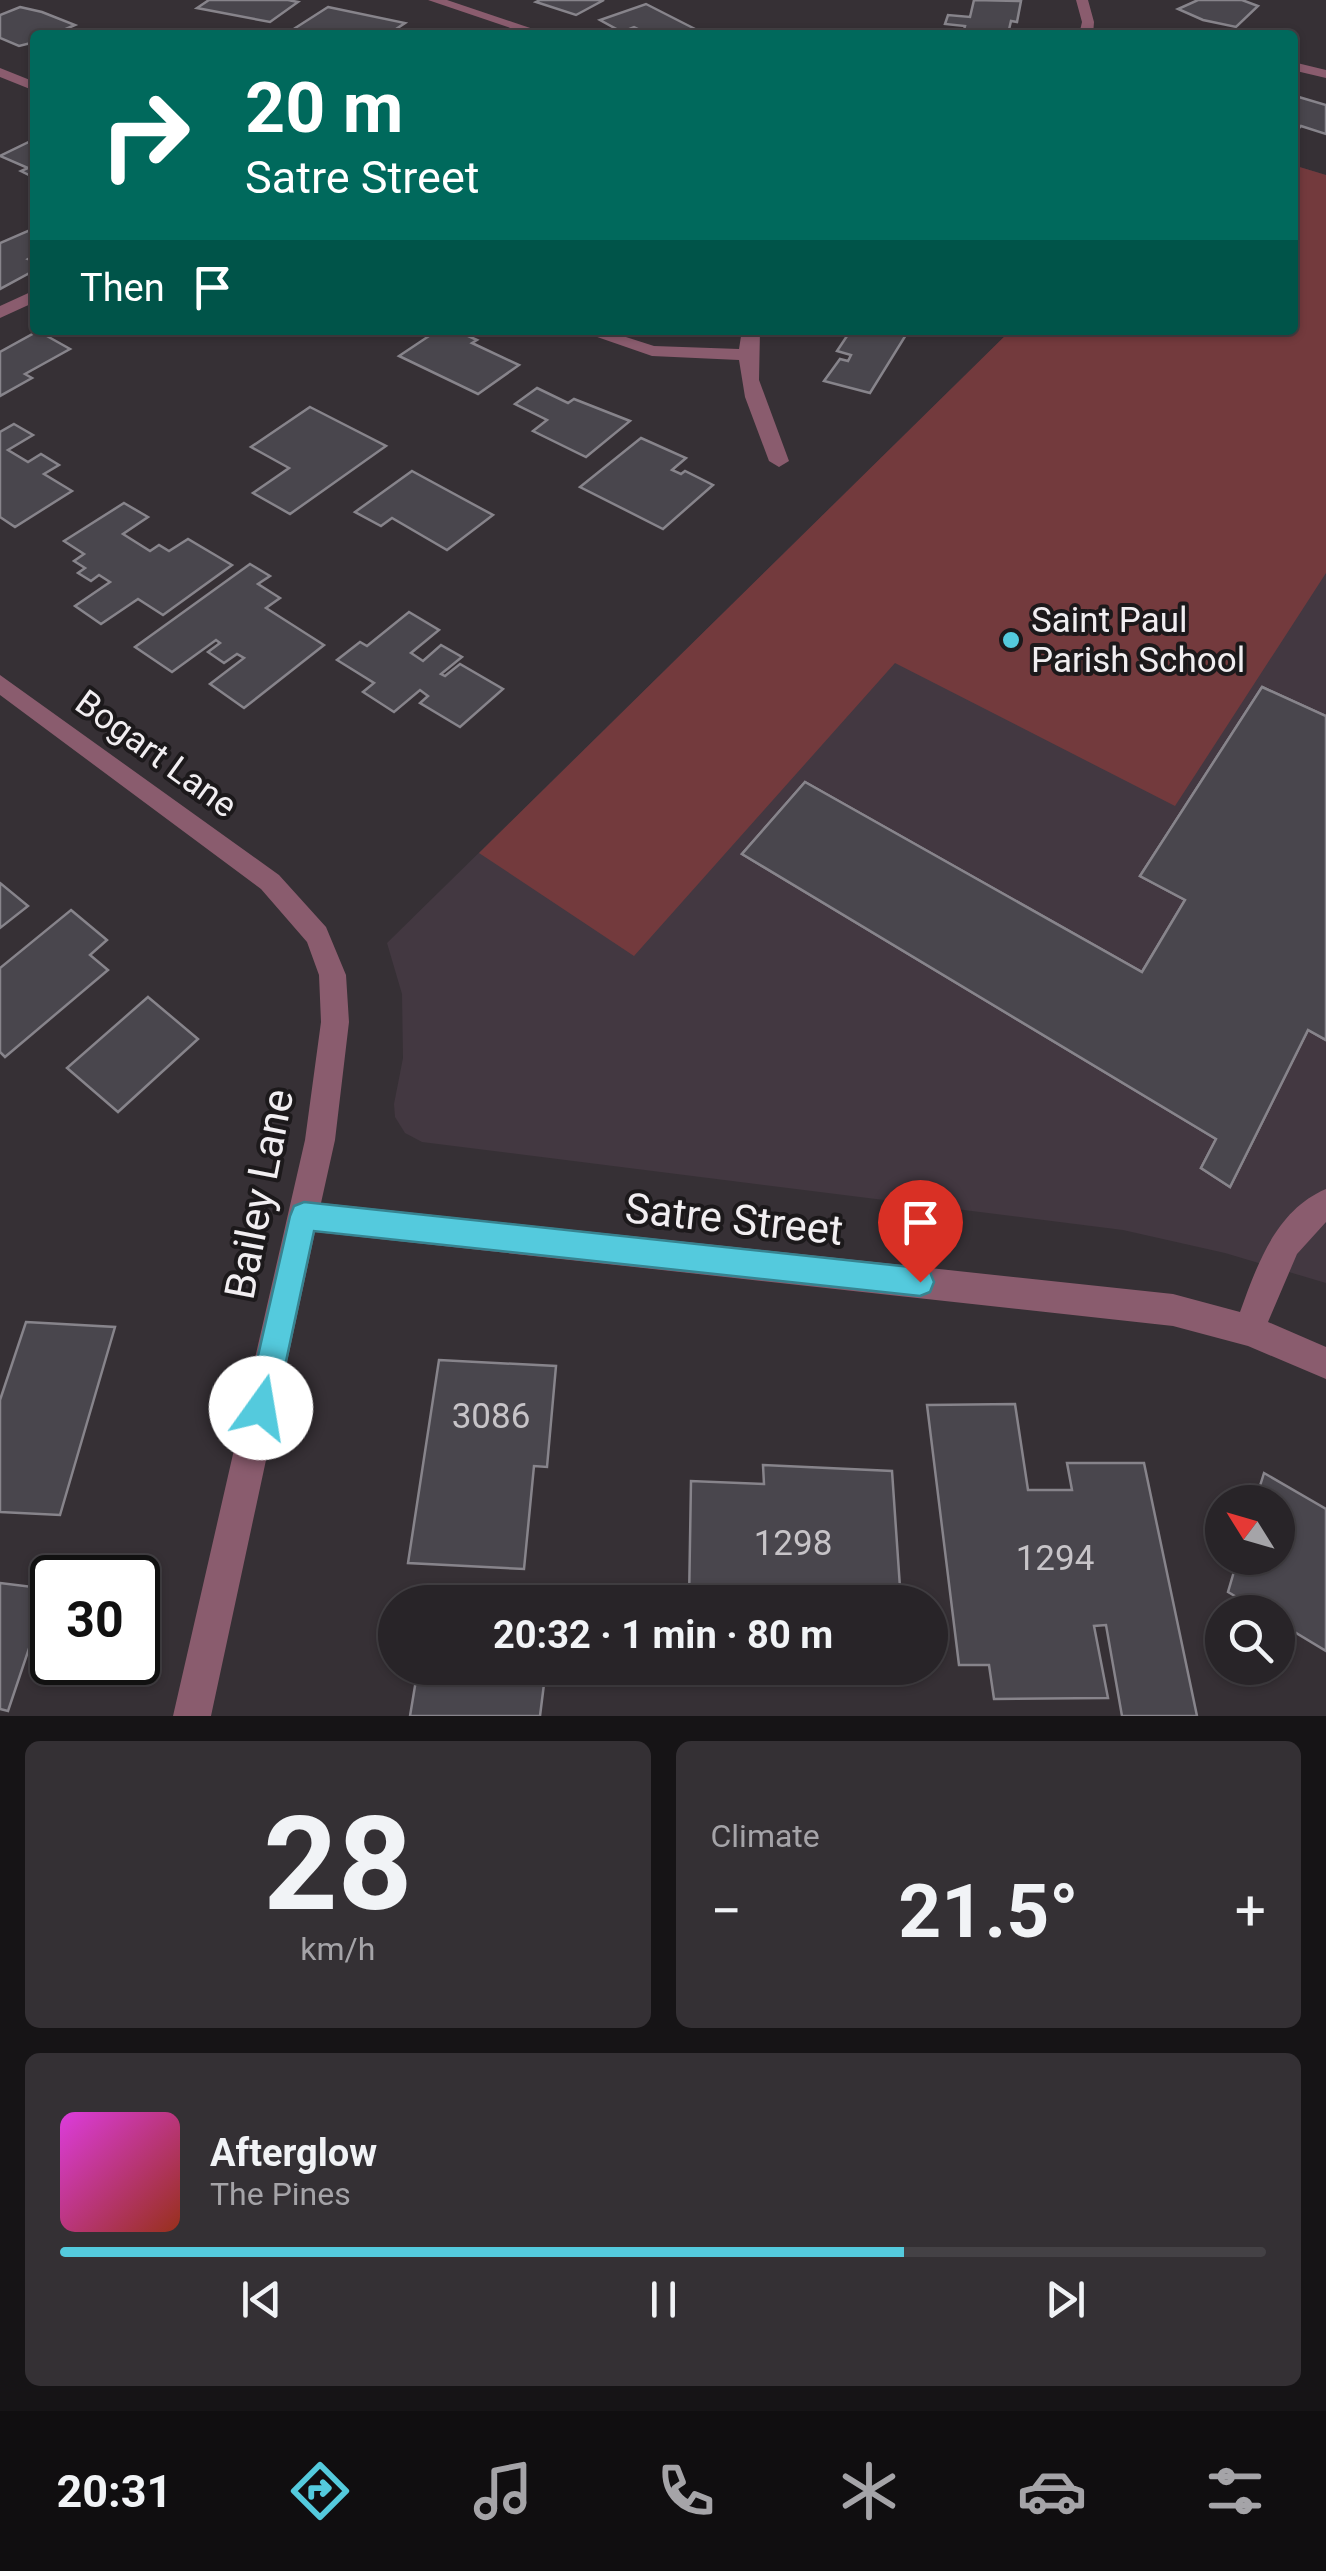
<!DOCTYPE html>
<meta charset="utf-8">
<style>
:root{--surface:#282428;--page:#343034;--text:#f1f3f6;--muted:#a5a4a8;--line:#444145;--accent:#54cadd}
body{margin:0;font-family:Roboto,sans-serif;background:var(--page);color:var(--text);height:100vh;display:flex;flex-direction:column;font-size:38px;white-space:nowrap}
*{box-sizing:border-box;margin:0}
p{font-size:32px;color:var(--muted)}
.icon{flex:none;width:55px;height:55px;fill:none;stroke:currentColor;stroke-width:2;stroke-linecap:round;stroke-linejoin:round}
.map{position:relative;height:1716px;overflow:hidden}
.details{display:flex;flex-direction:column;gap:25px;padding:25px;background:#161416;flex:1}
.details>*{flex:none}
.guide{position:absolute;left:30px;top:30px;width:1268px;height:305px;border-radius:10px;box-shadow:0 2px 8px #0004,0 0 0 2px var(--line);background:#00695c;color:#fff;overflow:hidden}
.needle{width:65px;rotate:307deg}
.tools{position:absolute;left:1205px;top:1485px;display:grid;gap:20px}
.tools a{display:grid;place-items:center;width:90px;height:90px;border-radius:50%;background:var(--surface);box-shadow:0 2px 8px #0004,0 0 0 2px var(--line);font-size:50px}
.speed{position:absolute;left:30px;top:1555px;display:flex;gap:20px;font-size:50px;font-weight:700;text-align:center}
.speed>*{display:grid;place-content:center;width:130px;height:130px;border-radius:50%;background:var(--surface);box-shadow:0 2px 8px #0004,0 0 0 2px var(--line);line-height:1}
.speed .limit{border:5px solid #111;border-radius:15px;background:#fff;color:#111}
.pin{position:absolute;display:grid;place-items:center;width:85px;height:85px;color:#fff;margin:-102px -42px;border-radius:50% 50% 50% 0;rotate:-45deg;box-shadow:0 0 10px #0007}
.pin .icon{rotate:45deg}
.me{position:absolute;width:110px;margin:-55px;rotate:13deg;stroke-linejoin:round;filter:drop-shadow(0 0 8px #0008)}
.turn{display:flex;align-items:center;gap:35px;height:210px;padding:0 50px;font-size:45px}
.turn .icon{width:130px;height:130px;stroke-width:2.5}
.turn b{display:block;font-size:70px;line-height:85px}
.then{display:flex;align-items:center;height:95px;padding:0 50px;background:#0003;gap:20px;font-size:38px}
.big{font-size:75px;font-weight:700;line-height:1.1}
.details .widget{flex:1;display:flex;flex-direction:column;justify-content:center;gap:15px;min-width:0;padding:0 35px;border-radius:15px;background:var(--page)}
.details .dial{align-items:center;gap:0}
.dial b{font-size:130px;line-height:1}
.song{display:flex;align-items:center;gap:30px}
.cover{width:120px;height:120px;border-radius:15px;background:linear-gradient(135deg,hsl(300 70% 55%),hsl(10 70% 35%))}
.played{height:10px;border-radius:5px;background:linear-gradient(90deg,var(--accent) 70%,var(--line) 70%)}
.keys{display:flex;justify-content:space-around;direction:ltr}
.heat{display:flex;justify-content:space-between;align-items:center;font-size:55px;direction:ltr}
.details .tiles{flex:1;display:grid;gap:25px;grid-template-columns:1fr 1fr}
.widget:last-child{grid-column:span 2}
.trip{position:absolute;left:378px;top:1585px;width:570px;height:100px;border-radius:50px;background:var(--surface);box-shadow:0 2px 8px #0004,0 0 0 2px var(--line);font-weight:700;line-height:100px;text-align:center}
.dock{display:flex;height:160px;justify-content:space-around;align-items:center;background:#100e10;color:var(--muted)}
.dock .icon{width:70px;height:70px}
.dock .selected{color:var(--accent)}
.dock b{font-size:45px;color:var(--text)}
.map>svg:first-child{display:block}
</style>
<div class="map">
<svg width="1326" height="1716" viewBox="0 0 1326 1716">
<rect width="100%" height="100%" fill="#363035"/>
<path fill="#433841" d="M 1293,165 L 1326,175 L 1326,1283 L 1225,1253 L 1123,1230 L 422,1142 L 405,1133 L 395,1117 L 394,1104 L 403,1058 L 402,994 L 387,943 L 1011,330 L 1292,330 Z"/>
<path fill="#733a3d" d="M 1293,165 L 1326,175 L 1326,573 L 1175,806 L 895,663 L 634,956 L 479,853 L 1011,330 L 1292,330 Z"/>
<g fill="#49464d" stroke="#87848b" stroke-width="2.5" fill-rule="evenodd">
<path d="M 209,0 L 288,0 L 298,2 L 270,22 L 197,8 Z"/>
<path d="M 540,0 L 539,0 L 604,0 L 576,15 L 536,2 Z"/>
<path d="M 974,0 L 1021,1 L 1017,22 L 1011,21 L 1008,34 L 964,30 L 965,26 L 945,24 L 948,15 L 970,17 Z"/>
<path d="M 1198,0 L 1242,0 L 1258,6 L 1236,27 L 1203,20 L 1178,9 Z"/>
<path d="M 646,4 L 697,30 L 689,33 L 693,35 L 640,35 L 646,33 L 634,27 L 622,32 L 600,20 Z"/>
<path d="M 20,7 L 42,12 L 75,25 L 52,35 L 35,35 L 35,42 L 19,46 L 0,38 L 0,15 Z"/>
<path d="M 328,7 L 405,23 L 387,35 L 269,35 L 277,30 L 289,32 Z"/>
<path d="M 1292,95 L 1326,105 L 1326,134 L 1301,126 L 1292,135 Z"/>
<path d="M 35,139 L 35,178 L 21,171 L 28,168 L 0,156 Z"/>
<path d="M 30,230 L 35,232 L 35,255 L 28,259 L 35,262 L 35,270 L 0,289 L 0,243 Z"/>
<path d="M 438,330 L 455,330 L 477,340 L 472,343 L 519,365 L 478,394 L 399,356 Z"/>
<path d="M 851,330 L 909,330 L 870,393 L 824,381 L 840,359 L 848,361 L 851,355 L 837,351 Z"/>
<path d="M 38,331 L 70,349 L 25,374 L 32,378 L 0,396 L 0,352 Z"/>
<path d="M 537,388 L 568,403 L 574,399 L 630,421 L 586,457 L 533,431 L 547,420 L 515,404 Z"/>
<path d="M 310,407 L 386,446 L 290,514 L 253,493 L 289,468 L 251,447 Z"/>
<path d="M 14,424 L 33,435 L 8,450 L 28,462 L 41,454 L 59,465 L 44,474 L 72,491 L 15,527 L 0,517 L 0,432 Z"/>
<path d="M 641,438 L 686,458 L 672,470 L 681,474 L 685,471 L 713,485 L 663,529 L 580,487 Z"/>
<path d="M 412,471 L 493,515 L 447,550 L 392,518 L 381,526 L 355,512 Z"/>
<path d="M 124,503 L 148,517 L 123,534 L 150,551 L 159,545 L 169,551 L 188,539 L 232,565 L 163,615 L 138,599 L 101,624 L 75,606 L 110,582 L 99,575 L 91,581 L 78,573 L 85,568 L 74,561 L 84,554 L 64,541 Z"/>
<path d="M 250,564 L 270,576 L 258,584 L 280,598 L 266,608 L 324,645 L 244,708 L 210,684 L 244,658 L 237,654 L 224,663 L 208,652 L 220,643 L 216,640 L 172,672 L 135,647 Z"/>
<path d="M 409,612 L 439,630 L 411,653 L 423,661 L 441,645 L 462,657 L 441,674 L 445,676 L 460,664 L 503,689 L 460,727 L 420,703 L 428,696 L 420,690 L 394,712 L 363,692 L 374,683 L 337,660 L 360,642 L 367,646 Z"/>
<path d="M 1262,687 L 1326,716 L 1326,1040 L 1308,1030 L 1230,1187 L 1201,1168 L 1216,1139 L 742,854 L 805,782 L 1142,972 L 1185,900 L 1140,876 ZM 1199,935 L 1290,984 L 1261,1038 L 1168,985 Z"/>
<path d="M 1262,687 L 1326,716 L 1326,1040 L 1308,1030 L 1230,1187 L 1201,1168 L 1216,1139 L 742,854 L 805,782 L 1142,972 L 1185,900 L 1140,876 Z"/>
<path d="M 0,883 L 28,906 L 0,928 Z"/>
<path d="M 71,910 L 107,940 L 90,955 L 108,970 L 5,1057 L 0,1052 L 0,968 Z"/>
<path d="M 148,997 L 198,1039 L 118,1112 L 67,1068 Z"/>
<path d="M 26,1322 L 115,1327 L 60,1515 L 0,1512 L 0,1400 Z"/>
<path d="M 439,1360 L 556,1366 L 547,1467 L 534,1466 L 524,1569 L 408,1563 Z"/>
<path d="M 1015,1404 L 1028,1490 L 1072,1490 L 1067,1463 L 1144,1463 L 1197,1716 L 1122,1716 L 1106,1625 L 1094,1626 L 1108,1698 L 994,1699 L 989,1665 L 959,1665 L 927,1405 Z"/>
<path d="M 763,1465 L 892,1471 L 901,1602 L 689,1602 L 691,1481 L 764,1484 Z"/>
<path d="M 1264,1473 L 1326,1509 L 1326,1651 L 1278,1622 L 1278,1612 L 1262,1612 L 1228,1592 L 1238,1558 L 1278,1558 L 1278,1502 L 1255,1502 Z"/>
<path d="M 0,1583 L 49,1589 L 8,1711 L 0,1709 Z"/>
<path d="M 418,1668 L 546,1668 L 540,1716 L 410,1716 Z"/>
</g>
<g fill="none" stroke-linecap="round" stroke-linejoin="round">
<g fill="#8a5c6e" fill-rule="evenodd">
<path d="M 428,0 L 447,0 L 551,35 L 531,35 Z"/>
<path d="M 1076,0 L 1088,0 L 1094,22 L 1093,35 L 1079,35 L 1082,22 Z"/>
<path d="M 1293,62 L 1326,70 L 1326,78 L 1292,70 Z"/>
<path d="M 0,68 L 35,82 L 35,91 L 0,77 Z"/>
<path d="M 35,290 L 35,302 L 0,318 L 0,306 Z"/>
<path d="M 577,330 L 604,330 L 654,346 L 739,349 L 742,330 L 760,330 L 759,380 L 789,461 L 779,467 L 769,461 L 745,397 L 739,360 L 652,356 Z"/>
<path d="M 0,675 L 279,875 L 326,927 L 346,975 L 349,1022 L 335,1140 L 321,1203 L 1173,1294 L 1240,1312 C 1257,1265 1276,1210 1326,1189 L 1326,1222 L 1297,1254 L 1268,1322 L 1326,1347 L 1326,1379 L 1248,1346 L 1173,1326 L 315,1232 L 211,1716 L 173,1716 L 305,1140 L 321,1022 L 319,975 L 307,942 L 261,889 L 0,695 Z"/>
</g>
</g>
<path fill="#54cadd" stroke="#378390" stroke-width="2.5" d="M 304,1202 L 920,1268 L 930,1272 L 934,1282 L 930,1292 L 920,1296 L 314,1231 L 276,1408 L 271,1419 L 261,1423 L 250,1419 L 246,1408 L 290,1216 L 294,1206 Z"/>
<circle fill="#54cadd" stroke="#1c191b" stroke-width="4" cx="1011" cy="640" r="10"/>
<g text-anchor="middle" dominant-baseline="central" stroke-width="8" stroke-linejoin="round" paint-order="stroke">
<g font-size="35" fill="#f1eef1" stroke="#1c191b" text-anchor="start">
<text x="1031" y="620">Saint Paul<tspan x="1031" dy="40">Parish School</tspan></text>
</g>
<g font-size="35" fill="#f1eef1" stroke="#1c191b">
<text transform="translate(156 754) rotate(36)">Bogart Lane</text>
</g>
<g font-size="35" fill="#c7c4c8">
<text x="491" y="1416">3086</text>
<text x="793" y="1543">1298</text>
<text x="1055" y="1558">1294</text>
</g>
<g font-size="42" fill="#f1eef1" stroke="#1c191b">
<text transform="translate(259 1194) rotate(-79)">Bailey Lane</text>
<text transform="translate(734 1219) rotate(6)">Satre Street</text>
</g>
</g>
</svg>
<div class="tools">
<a><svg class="needle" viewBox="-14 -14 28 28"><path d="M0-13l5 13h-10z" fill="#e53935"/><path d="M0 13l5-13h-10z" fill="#a5a4a8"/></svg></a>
<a><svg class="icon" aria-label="search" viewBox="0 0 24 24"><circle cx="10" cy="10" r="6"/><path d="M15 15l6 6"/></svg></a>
</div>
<div class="speed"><div class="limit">30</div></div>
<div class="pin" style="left:920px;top:1282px;background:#d93025"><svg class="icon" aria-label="arrive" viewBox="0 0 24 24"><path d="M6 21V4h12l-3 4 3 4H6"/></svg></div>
<svg class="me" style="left:261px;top:1408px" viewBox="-20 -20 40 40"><circle r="19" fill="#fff"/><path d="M0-13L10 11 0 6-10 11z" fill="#54cadd"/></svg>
<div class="trip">20:32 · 1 min · 80 m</div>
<div class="guide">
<div class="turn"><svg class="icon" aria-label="right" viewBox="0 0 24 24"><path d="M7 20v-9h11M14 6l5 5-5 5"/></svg><div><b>20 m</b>Satre Street</div></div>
<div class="then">Then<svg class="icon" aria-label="arrive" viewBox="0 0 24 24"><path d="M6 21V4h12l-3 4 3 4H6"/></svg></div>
</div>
</div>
<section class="details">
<div class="tiles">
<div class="widget dial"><b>28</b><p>km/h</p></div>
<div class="widget"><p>Climate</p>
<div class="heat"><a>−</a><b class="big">21.5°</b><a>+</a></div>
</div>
<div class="widget">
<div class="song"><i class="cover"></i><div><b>Afterglow</b><p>The Pines</p></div></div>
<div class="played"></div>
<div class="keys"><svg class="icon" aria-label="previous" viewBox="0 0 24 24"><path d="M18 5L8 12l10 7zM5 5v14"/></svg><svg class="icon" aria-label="pause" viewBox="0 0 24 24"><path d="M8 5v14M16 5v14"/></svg><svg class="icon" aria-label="next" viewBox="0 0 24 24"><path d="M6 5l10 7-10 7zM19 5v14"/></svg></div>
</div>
</div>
</section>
<nav class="dock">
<b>20:31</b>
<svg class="icon selected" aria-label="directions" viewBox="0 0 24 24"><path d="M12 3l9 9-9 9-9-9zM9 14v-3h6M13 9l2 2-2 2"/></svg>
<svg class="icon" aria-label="music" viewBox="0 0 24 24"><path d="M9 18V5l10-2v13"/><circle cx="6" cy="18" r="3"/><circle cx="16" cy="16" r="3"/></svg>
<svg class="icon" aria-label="phone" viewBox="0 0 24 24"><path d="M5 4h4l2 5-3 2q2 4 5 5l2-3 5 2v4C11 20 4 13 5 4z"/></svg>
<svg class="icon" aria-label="climate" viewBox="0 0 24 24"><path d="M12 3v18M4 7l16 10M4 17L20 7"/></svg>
<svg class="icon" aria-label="car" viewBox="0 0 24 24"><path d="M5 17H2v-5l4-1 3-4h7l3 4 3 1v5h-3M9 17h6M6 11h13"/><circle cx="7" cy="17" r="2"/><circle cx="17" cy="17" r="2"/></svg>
<svg class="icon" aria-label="filters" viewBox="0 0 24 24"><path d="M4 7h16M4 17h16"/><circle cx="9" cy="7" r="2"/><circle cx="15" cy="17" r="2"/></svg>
</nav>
